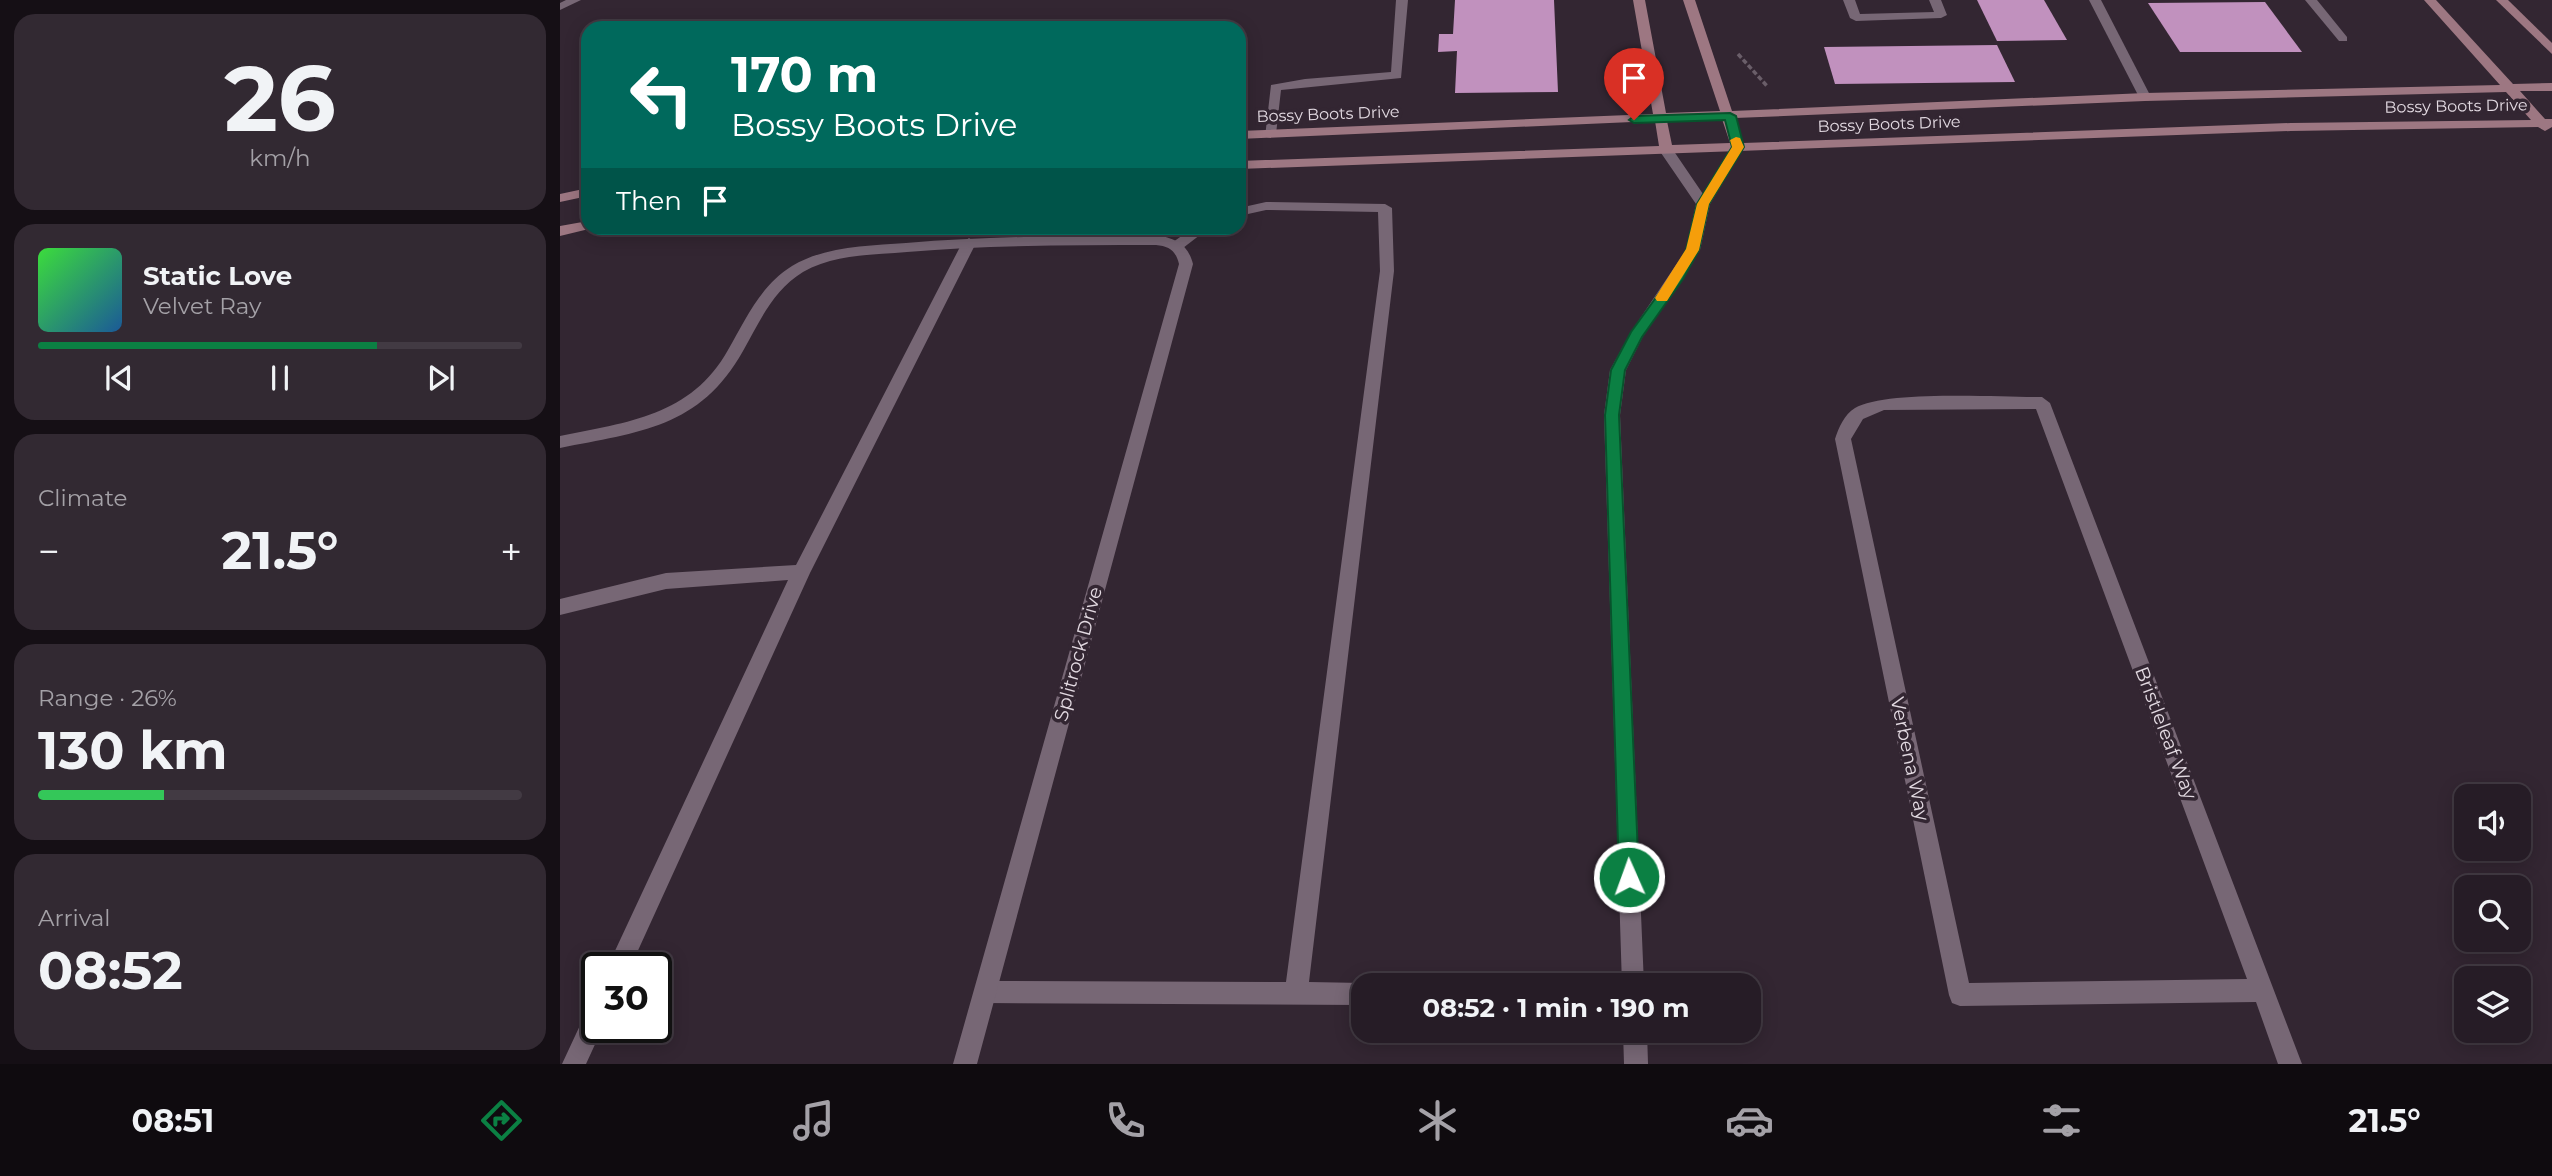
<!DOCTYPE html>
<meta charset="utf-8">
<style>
:root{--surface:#261c26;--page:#322932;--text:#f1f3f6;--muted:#a4a1a7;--line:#423a43;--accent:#0b8043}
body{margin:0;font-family:Montserrat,sans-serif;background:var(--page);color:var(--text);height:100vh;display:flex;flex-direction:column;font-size:26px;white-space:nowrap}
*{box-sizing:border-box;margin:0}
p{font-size:23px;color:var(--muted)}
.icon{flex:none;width:38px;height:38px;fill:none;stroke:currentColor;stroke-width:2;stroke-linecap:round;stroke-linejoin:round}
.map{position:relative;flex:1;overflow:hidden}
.side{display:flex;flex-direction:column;gap:14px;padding:14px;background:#150f15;width:560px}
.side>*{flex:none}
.banner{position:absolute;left:21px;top:21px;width:665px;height:214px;border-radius:21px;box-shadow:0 4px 18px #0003,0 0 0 2px var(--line);background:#00695c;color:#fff;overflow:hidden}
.fabs{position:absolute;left:1894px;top:784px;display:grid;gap:14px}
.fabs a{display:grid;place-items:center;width:77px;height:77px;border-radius:14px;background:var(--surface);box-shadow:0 4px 18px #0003,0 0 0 2px var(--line);font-size:35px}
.speed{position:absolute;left:21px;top:952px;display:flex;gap:14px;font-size:35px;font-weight:700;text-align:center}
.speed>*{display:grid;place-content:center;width:91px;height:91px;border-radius:50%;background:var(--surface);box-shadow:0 4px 18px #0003,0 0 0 2px var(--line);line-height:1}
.speed .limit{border:4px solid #111;border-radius:10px;background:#fff;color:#111}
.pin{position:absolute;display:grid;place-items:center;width:60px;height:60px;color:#fff;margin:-72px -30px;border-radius:50% 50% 50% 0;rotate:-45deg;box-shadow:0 0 7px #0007}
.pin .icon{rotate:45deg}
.me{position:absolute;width:77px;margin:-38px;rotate:358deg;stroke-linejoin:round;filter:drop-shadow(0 0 5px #0008)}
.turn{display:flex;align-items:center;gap:24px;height:147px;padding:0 35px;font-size:32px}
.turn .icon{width:91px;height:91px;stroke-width:2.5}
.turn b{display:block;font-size:49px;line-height:60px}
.then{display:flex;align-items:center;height:66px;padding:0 35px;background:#0003;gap:14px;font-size:26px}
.big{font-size:52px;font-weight:700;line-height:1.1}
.side .card{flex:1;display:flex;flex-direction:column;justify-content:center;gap:10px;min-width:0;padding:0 24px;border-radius:21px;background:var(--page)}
.side .dial{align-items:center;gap:0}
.dial b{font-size:91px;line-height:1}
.song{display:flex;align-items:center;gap:21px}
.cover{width:84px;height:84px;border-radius:10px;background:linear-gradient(135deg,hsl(120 70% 55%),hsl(210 70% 35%))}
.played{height:7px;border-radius:4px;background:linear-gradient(90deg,var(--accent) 70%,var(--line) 70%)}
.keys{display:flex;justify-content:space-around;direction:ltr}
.heat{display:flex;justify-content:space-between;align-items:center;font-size:38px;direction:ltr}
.charge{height:10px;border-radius:5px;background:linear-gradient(90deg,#34c759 26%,var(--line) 0)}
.trip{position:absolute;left:791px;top:973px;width:410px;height:70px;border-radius:21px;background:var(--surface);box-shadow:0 4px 18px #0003,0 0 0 2px var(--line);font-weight:700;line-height:70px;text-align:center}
.tab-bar{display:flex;height:112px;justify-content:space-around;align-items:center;background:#0f0b0f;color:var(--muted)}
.tab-bar .icon{width:49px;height:49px}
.tab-bar .selected{color:var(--accent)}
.tab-bar b{font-size:32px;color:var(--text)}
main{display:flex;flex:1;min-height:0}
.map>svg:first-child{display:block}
</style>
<main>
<section class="side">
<div class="card dial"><b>26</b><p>km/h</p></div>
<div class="card">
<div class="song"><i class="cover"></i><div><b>Static Love</b><p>Velvet Ray</p></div></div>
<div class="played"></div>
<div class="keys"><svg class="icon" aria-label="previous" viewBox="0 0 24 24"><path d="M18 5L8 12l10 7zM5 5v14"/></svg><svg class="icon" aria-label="pause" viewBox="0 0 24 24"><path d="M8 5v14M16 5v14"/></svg><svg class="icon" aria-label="next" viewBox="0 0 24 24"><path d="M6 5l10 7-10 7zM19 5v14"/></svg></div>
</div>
<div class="card"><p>Climate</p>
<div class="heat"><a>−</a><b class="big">21.5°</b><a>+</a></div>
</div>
<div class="card"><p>Range · 26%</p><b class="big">130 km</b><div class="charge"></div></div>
<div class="card"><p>Arrival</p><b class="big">08:52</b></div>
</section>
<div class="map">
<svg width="1992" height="1064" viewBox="0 0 1992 1064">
<rect width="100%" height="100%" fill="#332632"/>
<g fill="#c191be">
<path d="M 895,0 L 994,0 L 998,92 L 895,93 L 897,51 L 878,52 L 879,34 L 893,34 Z"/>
<path d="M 1417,0 L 1484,0 L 1507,40 L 1437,41 Z"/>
<path d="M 1705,2 L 1742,52 L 1620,52 L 1588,3 Z"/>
<path d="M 1437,45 L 1455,82 L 1275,84 L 1264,47 Z"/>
</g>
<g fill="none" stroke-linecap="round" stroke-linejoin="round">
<path stroke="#6a5e69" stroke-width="3.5" stroke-dasharray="5 2.5" stroke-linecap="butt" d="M 1178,54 L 1207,86"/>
<g fill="#776775" fill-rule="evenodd">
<path d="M 6,0 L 21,0 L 0,10 L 0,3 Z"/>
<path d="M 836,0 L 848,0 L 841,78 L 721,90 L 716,134 L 715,137 L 705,137 L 711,85 L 745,79 L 831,72 Z"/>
<path d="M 1283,0 L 1295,0 L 1300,14 L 1374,12 L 1369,0 L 1381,0 L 1387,15 L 1381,18 L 1296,21 L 1290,18 Z"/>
<path d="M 1529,0 L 1541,0 L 1591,97 L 1589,100 L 1579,97 Z"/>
<path d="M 1745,0 L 1757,0 L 1787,37 L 1787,41 L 1779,41 Z"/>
<path d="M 706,202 L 825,204 L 832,208 L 834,271 L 749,982 L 803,983 L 810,985 L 803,985 L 803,1005 L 425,1003 L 417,1000 L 414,992 L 417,984 L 425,981 L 726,982 L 820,271 L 818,212 L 706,210 L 679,216 L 679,208 Z"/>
<path d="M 633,228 L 649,228 L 623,248 L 613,248 L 613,242 Z"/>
<path d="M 409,238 L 416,243 L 250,573 L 70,968 L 47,968 L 228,580 L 106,589 L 0,615 L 0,599 L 106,573 L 236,565 L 402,243 Z"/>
<path d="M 37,1003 L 37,1027 L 43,1027 L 26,1064 L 2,1064 L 29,1006 Z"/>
</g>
<g fill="#776775" fill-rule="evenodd">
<path d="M 1178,143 L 1184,147 L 1150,204 L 1140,250 L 1082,338 L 1066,370 L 1060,415 L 1084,985 L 1062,985 L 1044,415 L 1050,370 L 1071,332 L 1126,250 L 1136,204 L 1099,150 L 1101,147 L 1111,147 L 1143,194 L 1173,144 Z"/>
<path d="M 596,235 C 615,238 628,244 633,264 L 417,1064 L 393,1064 L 619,264 C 616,251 609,246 596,245 C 513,245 430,245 347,252 C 313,255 274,254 243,272 C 213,290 200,321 183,351 C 140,428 79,432 0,448 L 0,436 C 68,422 131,416 168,350 C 186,319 200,286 232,266 C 265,246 308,246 346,243 C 429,236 512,236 596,235 Z"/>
<path d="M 1482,397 L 1490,403 L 1742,1064 L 1718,1064 L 1696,1002 L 1400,1006 L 1392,1003 L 1389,995 L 1275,439 C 1279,427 1284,415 1295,408 C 1324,390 1442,397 1482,397 ZM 1476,409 L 1687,979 L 1409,983 L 1291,439 L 1303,419 L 1324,410 Z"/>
<path d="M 1063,1031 L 1087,1031 L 1088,1064 L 1064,1064 Z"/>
</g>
<g fill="#9d7782" fill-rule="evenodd">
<path d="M 1073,0 L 1085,0 L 1106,113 L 1160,111 L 1123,0 L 1135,0 L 1172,111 L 1585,93 L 1940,85 L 1864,0 L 1876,0 L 1953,84 L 1992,83 L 1992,91 L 1960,91 L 1985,119 L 1992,119 L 1992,127 L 1985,131 L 1978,127 L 1731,131 L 679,169 L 679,161 L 1099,146 L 1095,121 L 679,139 L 679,131 L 1093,114 ZM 1946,92 L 1971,120 L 1731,123 L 1183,143 L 1175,118 L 1585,101 ZM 1162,119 L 1170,143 L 1112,145 L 1107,121 Z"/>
<path d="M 1936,0 L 1948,0 L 1992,43 L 1992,54 Z"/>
<path d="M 28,188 L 28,196 L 0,202 L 0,194 Z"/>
<path d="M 28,221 L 28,228 L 33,228 L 0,236 L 0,226 Z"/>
</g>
</g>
<path fill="#0b8043" stroke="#07532c" stroke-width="2" d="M 1170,113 L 1176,116 L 1184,147 L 1149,204 L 1139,250 L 1123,279 L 1082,337 L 1065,370 L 1059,415 L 1079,877 L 1076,883 L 1069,886 L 1062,883 L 1059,877 L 1045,415 L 1051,370 L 1071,332 L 1113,274 L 1126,250 L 1137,204 L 1172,147 L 1165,120 L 1074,123 L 1069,120 L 1074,116 Z"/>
<path fill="#f59e0b" d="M 1176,137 L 1180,138 L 1184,147 L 1149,204 L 1139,250 L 1107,301 L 1097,301 L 1095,298 L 1126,249 L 1137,204 L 1172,147 L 1170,140 Z"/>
<g text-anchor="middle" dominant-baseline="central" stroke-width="7" stroke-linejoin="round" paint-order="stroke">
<g font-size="16" fill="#e3dae2" stroke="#332632">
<text transform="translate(1896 106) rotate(-1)">Bossy Boots Drive</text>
<text transform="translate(768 114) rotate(-2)">Bossy Boots Drive</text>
<text transform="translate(1329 124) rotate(-2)">Bossy Boots Drive</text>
</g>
<g font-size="19" fill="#e3dae2" stroke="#332632">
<text transform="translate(518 654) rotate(-75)">Splitrock Drive</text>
<text transform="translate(1606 733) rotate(69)">Bristleleaf Way</text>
<text transform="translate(1350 759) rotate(78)">Verbena Way</text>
</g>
</g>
</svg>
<div class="fabs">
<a><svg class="icon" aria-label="sound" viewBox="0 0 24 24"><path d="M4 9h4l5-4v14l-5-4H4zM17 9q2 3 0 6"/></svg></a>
<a><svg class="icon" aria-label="search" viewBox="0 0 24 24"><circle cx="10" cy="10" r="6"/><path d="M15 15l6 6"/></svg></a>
<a><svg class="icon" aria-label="layers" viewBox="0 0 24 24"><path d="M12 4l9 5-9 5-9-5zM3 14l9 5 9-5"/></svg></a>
</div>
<div class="speed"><div class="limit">30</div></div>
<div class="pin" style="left:1074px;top:120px;background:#d93025"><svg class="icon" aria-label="arrive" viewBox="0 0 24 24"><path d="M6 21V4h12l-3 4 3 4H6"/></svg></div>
<svg class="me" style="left:1069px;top:877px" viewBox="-20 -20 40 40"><circle r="17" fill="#0b8043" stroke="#fff" stroke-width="3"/><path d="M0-11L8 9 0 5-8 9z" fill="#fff"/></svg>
<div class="trip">08:52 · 1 min · 190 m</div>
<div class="banner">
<div class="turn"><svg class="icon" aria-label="left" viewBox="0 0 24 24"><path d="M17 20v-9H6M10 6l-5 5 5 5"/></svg><div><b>170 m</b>Bossy Boots Drive</div></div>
<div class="then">Then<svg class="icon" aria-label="arrive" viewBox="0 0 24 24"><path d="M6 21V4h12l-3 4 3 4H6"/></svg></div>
</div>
</div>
</main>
<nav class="tab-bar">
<b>08:51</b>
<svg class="icon selected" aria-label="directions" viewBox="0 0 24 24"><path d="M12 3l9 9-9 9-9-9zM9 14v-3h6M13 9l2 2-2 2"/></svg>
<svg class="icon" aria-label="music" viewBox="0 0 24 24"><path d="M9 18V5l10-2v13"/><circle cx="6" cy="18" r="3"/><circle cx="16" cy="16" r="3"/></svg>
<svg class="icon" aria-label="phone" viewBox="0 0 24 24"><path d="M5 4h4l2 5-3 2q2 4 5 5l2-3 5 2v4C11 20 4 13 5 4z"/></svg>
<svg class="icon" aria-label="climate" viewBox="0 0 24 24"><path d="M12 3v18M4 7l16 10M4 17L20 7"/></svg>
<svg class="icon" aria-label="car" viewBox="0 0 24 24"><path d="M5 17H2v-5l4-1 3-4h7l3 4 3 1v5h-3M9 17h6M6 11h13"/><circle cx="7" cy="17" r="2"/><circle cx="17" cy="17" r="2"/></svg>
<svg class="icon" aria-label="filters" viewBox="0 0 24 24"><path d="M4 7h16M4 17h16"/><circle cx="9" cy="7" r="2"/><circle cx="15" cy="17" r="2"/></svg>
<b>21.5°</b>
</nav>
